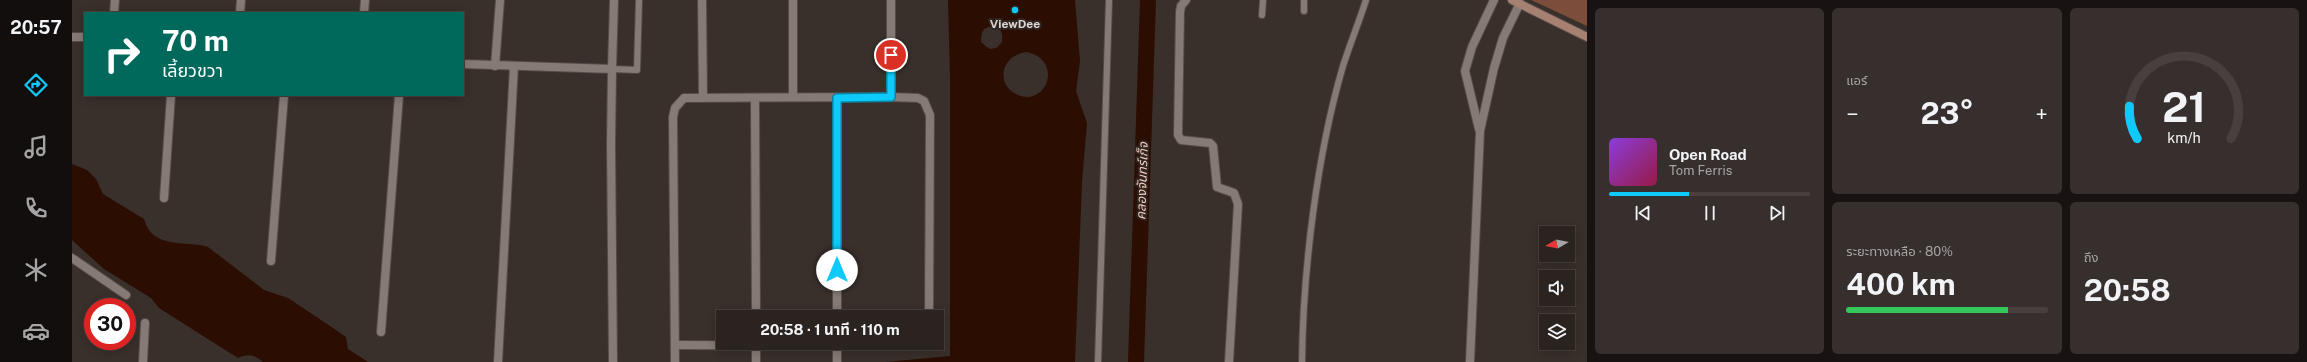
<!DOCTYPE html>
<html lang="th">
<meta charset="utf-8">
<style>
:root{--surface:#2b2320;--page:#372f2d;--text:#f1f3f6;--muted:#a6a4a5;--line:#47403e;--accent:#0ecafa}
body{margin:0;font-family:"Public Sans","Noto Sans Thai",sans-serif;background:var(--page);color:var(--text);height:100vh;display:flex;flex-direction:column;font-size:15px;white-space:nowrap}
*{box-sizing:border-box;margin:0}
p{font-size:13px;color:var(--muted)}
.icon{flex:none;width:22px;height:22px;fill:none;stroke:currentColor;stroke-width:2;stroke-linecap:round;stroke-linejoin:round}
.map{position:relative;flex:1;overflow:hidden}
.drawer{display:flex;flex-direction:column;gap:8px;padding:8px;background:#181312;width:720px}
.drawer>*{flex:none}
.top-card{position:absolute;left:12px;top:12px;width:380px;height:84px;border-radius:0px;box-shadow:0 2px 10px #0003,0 0 0 1px var(--line);background:#00695c;color:#fff;overflow:hidden}
.needle{width:26px;rotate:260deg}
.tools{position:absolute;left:1467px;top:226px;display:grid;gap:8px}
.tools a{display:grid;place-items:center;width:36px;height:36px;border-radius:0px;background:var(--surface);box-shadow:0 2px 10px #0003,0 0 0 1px var(--line);font-size:20px}
.speed{position:absolute;left:12px;top:298px;display:flex;gap:8px;font-size:20px;font-weight:700;text-align:center}
.speed>*{display:grid;place-content:center;width:52px;height:52px;border-radius:50%;background:var(--surface);box-shadow:0 2px 10px #0003,0 0 0 1px var(--line);line-height:1}
.speed .limit{border:6px solid #d22;background:#fff;color:#111}
.pin{position:absolute;display:grid;place-items:center;width:34px;height:34px;color:#fff;margin:-17px;border:2px solid #fff;border-radius:50%;box-shadow:0 1px 4px #0007}
.me{position:absolute;width:44px;margin:-22px;rotate:0deg;stroke-linejoin:round;filter:drop-shadow(0 0 3px #0008)}
.turn{display:flex;align-items:center;gap:14px;height:84px;padding:0 12px;font-size:18px}
.turn .icon{width:52px;height:52px;stroke-width:2.5}
.turn b{display:block;font-size:28px;line-height:34px}
.big{font-size:30px;font-weight:700;line-height:1.1}
.drawer .widget{flex:1;display:flex;flex-direction:column;justify-content:center;gap:6px;min-width:0;padding:0 14px;border-radius:6px;background:var(--page)}
.drawer .dial{align-items:center;gap:0}
.dial svg{height:104px;overflow:visible;fill:none;stroke:var(--line);stroke-width:7;stroke-linecap:round;text-anchor:middle}
.dial text{fill:var(--text);stroke:none}
.song{display:flex;align-items:center;gap:12px}
.cover{width:48px;height:48px;border-radius:6px;background:linear-gradient(135deg,hsl(270 70% 55%),hsl(340 70% 35%))}
.played{height:4px;border-radius:2px;background:linear-gradient(90deg,var(--accent) 40%,var(--line) 40%)}
.keys{display:flex;justify-content:space-around;direction:ltr}
.heat{display:flex;justify-content:space-between;align-items:center;font-size:22px;direction:ltr}
.charge{height:6px;border-radius:3px;background:linear-gradient(90deg,#34c759 80%,var(--line) 0)}
.drawer .tiles{flex:1;display:grid;gap:8px;grid-template-columns:repeat(3,1fr)}
.widget:first-child{grid-row:span 2}
.trip{position:absolute;left:644px;top:310px;width:228px;height:40px;border-radius:0px;background:var(--surface);box-shadow:0 2px 10px #0003,0 0 0 1px var(--line);font-weight:700;line-height:40px;text-align:center}
main{display:flex;flex:1;min-height:0}
.menu{display:flex;flex-direction:column;width:72px;justify-content:space-around;align-items:center;background:#110e0d;color:var(--muted)}
.menu .icon{width:28px;height:28px}
.menu .current{color:var(--accent)}
.menu b{font-size:18px;color:var(--text)}
.map>svg:first-child{display:block}
</style>
<main>
<nav class="menu">
<b>20:57</b>
<svg class="icon current" aria-label="directions" viewBox="0 0 24 24"><path d="M12 3l9 9-9 9-9-9zM9 14v-3h6M13 9l2 2-2 2"/></svg>
<svg class="icon" aria-label="music" viewBox="0 0 24 24"><path d="M9 18V5l10-2v13"/><circle cx="6" cy="18" r="3"/><circle cx="16" cy="16" r="3"/></svg>
<svg class="icon" aria-label="phone" viewBox="0 0 24 24"><path d="M5 4h4l2 5-3 2q2 4 5 5l2-3 5 2v4C11 20 4 13 5 4z"/></svg>
<svg class="icon" aria-label="climate" viewBox="0 0 24 24"><path d="M12 3v18M4 7l16 10M4 17L20 7"/></svg>
<svg class="icon" aria-label="car" viewBox="0 0 24 24"><path d="M5 17H2v-5l4-1 3-4h7l3 4 3 1v5h-3M9 17h6M6 11h13"/><circle cx="7" cy="17" r="2"/><circle cx="17" cy="17" r="2"/></svg>
</nav>
<div class="map">
<svg width="1515" height="362" viewBox="0 0 1515 362">
<rect width="100%" height="100%" fill="#392f2b"/>
<path fill="#7b4d3a" d="M 1459,0 L 1515,0 L 1515,26 Z"/>
<g fill="#2c0d01" fill-rule="evenodd">
<path d="M 876,0 L 1003,0 L 1008,61 L 1004,91 L 1015,123 L 1010,182 L 1003,362 L 814,362 L 878,356 L 878,79 ZM 919,27 L 929,31 C 932,38 930,43 924,48 L 914,47 L 909,39 L 912,29 ZM 954,52 C 992,59 975,107 946,95 C 941,93 935,88 933,83 C 927,66 940,54 954,52 Z"/>
<path d="M 0,164 L 15,170 L 24,179 L 31,194 L 72,219 C 80,250 114,240 136,247 L 192,290 L 216,298 L 258,326 L 274,337 L 276,349 L 296,362 L 191,362 C 183,355 176,353 166,358 L 87,308 L 79,298 L 32,269 L 0,240 Z"/>
</g>
<path fill="#392f2b" fill-rule="evenodd" d="M 916,27 L 923,27 L 929,31 L 930,42 L 924,48 L 918,49 L 909,42 L 910,32 ZM 919,29 L 925,30 L 928,35 L 928,41 L 921,47 L 913,44 L 911,39 L 914,31 Z"/>
<g fill="none" stroke-linecap="round" stroke-linejoin="round">
<path stroke="#2c0d01" stroke-width="16" d="M 1064,362 L 1076,0"/>
<g stroke="#554c49" stroke-width="8">
<g id="lane">
<path d="M 1232,0 L 1232,11"/>
<path d="M 1190,15 L 1191,0"/>
<path d="M 540,69 L 565,70 L 567,0"/>
<path d="M 1026,362 L 1037,0"/>
<path d="M 1230,362 C 1231,269 1245,155 1271,66 C 1278,44 1287,22 1294,0"/>
</g>
</g>
<g stroke="#554c49" stroke-width="10">
<g id="street">
<path d="M 630,0 L 631,98"/>
<path d="M 721,0 L 721,97"/>
<path d="M 819,0 L 819,97"/>
<path d="M 1114,0 L 1109,6 L 1108,12 L 1106,135 L 1109,140 L 1138,143 L 1141,146 L 1145,187 L 1162,193 L 1166,204 L 1157,362"/>
<path d="M 42,13 L 43,0"/>
<path d="M 168,13 L 169,0"/>
<path d="M 292,13 L 293,0"/>
<path d="M 0,37 L 13,37"/>
<path d="M 391,64 L 540,69 L 539,144 L 541,362"/>
<path d="M 423,66 L 428,0"/>
<path d="M 540,69 L 542,0"/>
<path d="M 683,98 L 684,317"/>
<path d="M 765,98 L 765,317"/>
<path d="M 1407,129 L 1393,71 L 1400,47 L 1422,0"/>
<path d="M 92,198 L 99,95"/>
<path d="M 0,258 L 54,295"/>
<path d="M 199,261 L 212,95"/>
<path d="M 309,332 L 327,95"/>
<path d="M 684,343 L 684,362"/>
<path d="M 765,343 L 765,362"/>
<path d="M 603,345 L 765,346 L 850,343"/>
<path d="M 71,362 L 73,323"/>
<path d="M 426,362 L 442,66"/>
<path d="M 603,362 L 601,117 L 603,108 L 612,98 L 819,97 L 846,98 L 852,101 L 858,115 L 857,317"/>
<path d="M 1398,362 L 1408,131 L 1422,68 L 1431,38 L 1448,3"/>
</g>
</g>
<g stroke="#554c49" stroke-width="10">
<path id="secondary" d="M 1440,0 L 1515,37"/>
</g>
<use href="#lane" stroke="#867a75" stroke-width="6"/>
<use href="#street" stroke="#867a75" stroke-width="8"/>
<use href="#secondary" stroke="#a68171" stroke-width="8"/>
</g>
<g fill="none" stroke-linecap="round" stroke-linejoin="round">
<g stroke="#0983a2" stroke-width="10">
<path id="route" d="M 765,270 L 765,98 L 819,97 L 819,55"/>
</g>
<use href="#route" stroke="#0ecafa" stroke-width="7"/>
</g>
<circle fill="#0ecafa" stroke="#2f2521" stroke-width="1.5" cx="943" cy="10" r="4"/>
<g text-anchor="middle" dominant-baseline="central" stroke-width="4" stroke-linejoin="round" paint-order="stroke">
<g font-size="12" font-weight="bold" fill="#dcd6d3" stroke="#2f2521">
<text x="943" y="24">ViewDee</text>
</g>
<g font-size="13" font-style="italic" fill="#f5cdbd" stroke="#2f2521">
<text transform="translate(1070 181) rotate(-88)">คลองจันทร์เก็จ</text>
</g>
</g>
</svg>
<div class="tools">
<a><svg class="needle" viewBox="-14 -14 28 28"><path d="M0-13l5 13h-10z" fill="#e53935"/><path d="M0 13l5-13h-10z" fill="#a6a4a5"/></svg></a>
<a><svg class="icon" aria-label="sound" viewBox="0 0 24 24"><path d="M4 9h4l5-4v14l-5-4H4zM17 9q2 3 0 6"/></svg></a>
<a><svg class="icon" aria-label="layers" viewBox="0 0 24 24"><path d="M12 4l9 5-9 5-9-5zM3 14l9 5 9-5"/></svg></a>
</div>
<div class="speed"><div class="limit">30</div></div>
<div class="pin" style="left:819px;top:55px;background:#d93025"><svg class="icon" aria-label="arrive" viewBox="0 0 24 24"><path d="M6 21V4h12l-3 4 3 4H6"/></svg></div>
<svg class="me" style="left:765px;top:270px" viewBox="-20 -20 40 40"><circle r="19" fill="#fff"/><path d="M0-13L10 11 0 6-10 11z" fill="#0ecafa"/></svg>
<div class="trip">20:58 · 1 นาที · 110 m</div>
<div class="top-card">
<div class="turn"><svg class="icon" aria-label="right" viewBox="0 0 24 24"><path d="M7 20v-9h11M14 6l5 5-5 5"/></svg><div><b>70 m</b>เลี้ยวขวา</div></div>
</div>
</div>
<section class="drawer">
<div class="tiles">
<div class="widget">
<div class="song"><i class="cover"></i><div><b>Open Road</b><p>Tom Ferris</p></div></div>
<div class="played"></div>
<div class="keys"><svg class="icon" aria-label="previous" viewBox="0 0 24 24"><path d="M18 5L8 12l10 7zM5 5v14"/></svg><svg class="icon" aria-label="pause" viewBox="0 0 24 24"><path d="M8 5v14M16 5v14"/></svg><svg class="icon" aria-label="next" viewBox="0 0 24 24"><path d="M6 5l10 7-10 7zM19 5v14"/></svg></div>
</div>
<div class="widget"><p>แอร์</p>
<div class="heat"><a>−</a><b class="big">23°</b><a>+</a></div>
</div>
<div class="widget dial"><svg viewBox="0 0 100 80">
<path d="M14 69A42 42 0 1 1 86 69"/>
<path d="M14 69A42 42 0 0 1 8 44" stroke="#0ecafa"/>
<text x="50" y="56" font-size="32" font-weight="700">21</text>
<text x="50" y="72" font-size="11">km/h</text>
</svg></div>
<div class="widget"><p>ระยะทางเหลือ · 80%</p><b class="big">400 km</b><div class="charge"></div></div>
<div class="widget"><p>ถึง</p><b class="big">20:58</b></div>
</div>
</section>
</main>
